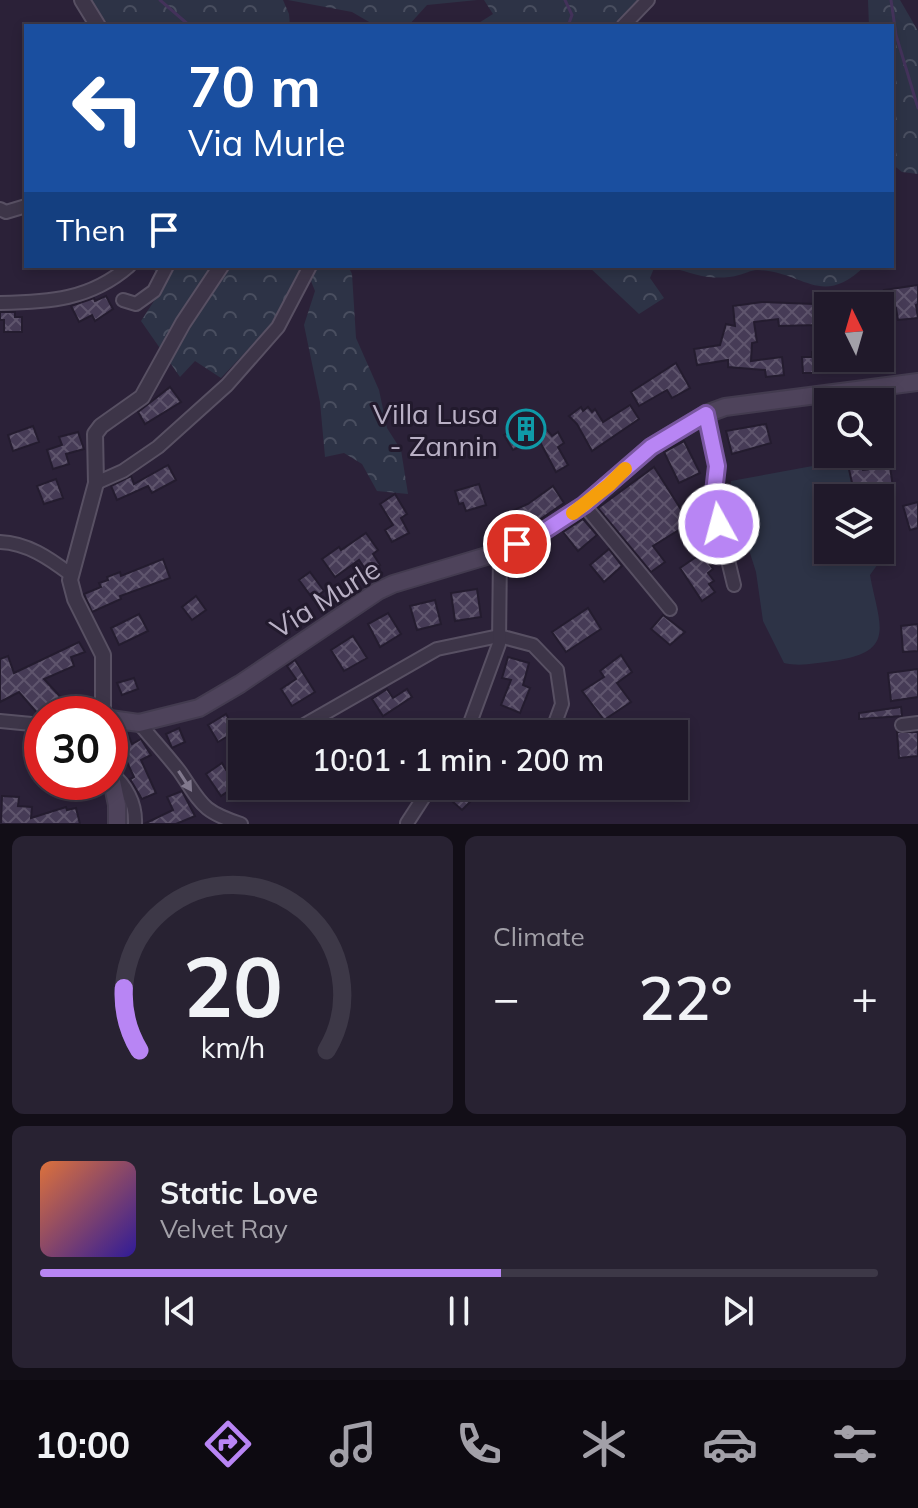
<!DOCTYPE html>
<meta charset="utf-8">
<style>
:root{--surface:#20192a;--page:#282232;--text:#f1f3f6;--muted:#a2a0a8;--line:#3d3847;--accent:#b885f4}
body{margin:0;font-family:Mulish,sans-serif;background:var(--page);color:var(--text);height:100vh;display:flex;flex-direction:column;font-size:30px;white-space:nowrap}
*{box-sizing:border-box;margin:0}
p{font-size:26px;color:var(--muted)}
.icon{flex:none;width:44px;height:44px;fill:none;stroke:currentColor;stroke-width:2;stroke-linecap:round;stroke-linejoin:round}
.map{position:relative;height:824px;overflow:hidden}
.sheet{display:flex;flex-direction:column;gap:12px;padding:12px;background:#120e17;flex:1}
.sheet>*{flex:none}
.guide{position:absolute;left:24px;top:24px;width:870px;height:244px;border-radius:0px;box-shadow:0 4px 12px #0003,0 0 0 2px var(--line);background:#1a4fa0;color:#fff;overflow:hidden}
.needle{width:52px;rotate:355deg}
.controls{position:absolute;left:814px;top:292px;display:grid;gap:16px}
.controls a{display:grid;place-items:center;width:80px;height:80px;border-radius:0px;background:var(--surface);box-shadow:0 4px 12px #0003,0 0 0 2px var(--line);font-size:40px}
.speed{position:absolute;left:24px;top:696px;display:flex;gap:16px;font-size:40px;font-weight:700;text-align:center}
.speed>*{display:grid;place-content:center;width:104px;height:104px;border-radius:50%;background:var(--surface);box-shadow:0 4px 12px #0003,0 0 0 2px var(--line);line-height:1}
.speed .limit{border:12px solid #d22;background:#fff;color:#111}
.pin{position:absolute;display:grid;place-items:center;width:68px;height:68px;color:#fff;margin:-34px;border:4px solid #fff;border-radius:50%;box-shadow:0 2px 8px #0007}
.me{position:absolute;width:88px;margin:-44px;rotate:353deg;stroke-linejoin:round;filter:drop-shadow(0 0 6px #0008)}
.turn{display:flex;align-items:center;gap:28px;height:168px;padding:0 32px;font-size:36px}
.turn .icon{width:104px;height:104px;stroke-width:2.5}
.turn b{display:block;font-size:56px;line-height:68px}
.then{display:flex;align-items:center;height:76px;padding:0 32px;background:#0003;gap:16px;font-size:30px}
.big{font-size:60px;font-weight:600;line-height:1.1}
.sheet .card{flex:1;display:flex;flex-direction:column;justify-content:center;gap:12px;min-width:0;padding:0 28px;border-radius:12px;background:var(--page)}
.sheet .dial{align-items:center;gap:0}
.dial svg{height:208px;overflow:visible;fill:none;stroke:var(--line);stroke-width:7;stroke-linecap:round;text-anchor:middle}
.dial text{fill:var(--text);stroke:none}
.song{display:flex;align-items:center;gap:24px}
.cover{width:96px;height:96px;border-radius:12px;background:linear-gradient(135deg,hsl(20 70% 55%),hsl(250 70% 35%))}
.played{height:8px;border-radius:4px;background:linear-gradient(90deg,var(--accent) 55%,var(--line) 55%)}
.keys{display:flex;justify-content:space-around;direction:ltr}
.heat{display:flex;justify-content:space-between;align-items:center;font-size:44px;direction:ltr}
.sheet .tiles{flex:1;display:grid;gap:12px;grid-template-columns:1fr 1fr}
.card:last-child{grid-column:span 2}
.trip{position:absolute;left:228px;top:720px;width:460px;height:80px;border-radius:0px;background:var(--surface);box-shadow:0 4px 12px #0003,0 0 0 2px var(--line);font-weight:600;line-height:80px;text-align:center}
.menu{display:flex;height:128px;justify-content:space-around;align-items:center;background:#0d0a11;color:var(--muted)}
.menu .icon{width:56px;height:56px}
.menu .current{color:var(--accent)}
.menu b{font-size:36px;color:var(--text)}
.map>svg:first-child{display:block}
</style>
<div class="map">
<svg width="918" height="824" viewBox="0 0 918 824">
<defs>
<pattern id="forest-crowns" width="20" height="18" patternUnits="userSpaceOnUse" patternTransform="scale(2)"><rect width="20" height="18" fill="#2d3346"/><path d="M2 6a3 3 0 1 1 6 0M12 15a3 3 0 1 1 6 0" fill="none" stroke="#494e5f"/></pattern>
<pattern id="building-cross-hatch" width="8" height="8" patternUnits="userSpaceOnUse" patternTransform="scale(2)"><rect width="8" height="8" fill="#463b56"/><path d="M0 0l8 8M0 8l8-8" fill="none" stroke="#5f556d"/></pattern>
</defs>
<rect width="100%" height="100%" fill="#2b2138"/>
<path fill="#2d3346" d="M 867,456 L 873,498 L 828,498 L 828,550 L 880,550 L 880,561 L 870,575 C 879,625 898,652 833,661 C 816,663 800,667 784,663 L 763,621 L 756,572 L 730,490 L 731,481 Z"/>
<g fill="url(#forest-crowns)">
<path d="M 91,0 L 283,0 L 289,14 L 290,26 L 109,26 Z"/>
<path d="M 288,0 L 477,0 L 427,5 L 408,26 L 376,26 L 352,12 Z"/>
<path d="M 484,0 L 638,0 L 612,26 L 474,26 L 493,14 Z"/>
<path d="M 868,0 L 900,0 L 918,31 L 918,174 L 902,172 L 892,164 L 892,26 L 869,26 Z"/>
<path d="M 151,266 L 306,266 L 272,324 L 221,378 L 195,361 L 180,377 L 141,321 L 165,284 Z"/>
<path d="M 314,266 L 348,266 L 352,274 L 356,338 L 379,390 L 387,428 L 401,450 L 408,494 L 377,491 L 362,464 L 344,453 L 325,457 L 320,402 L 304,325 L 315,291 L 309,276 Z"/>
<path d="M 588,266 L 865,266 C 821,309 804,271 757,270 C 751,270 744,274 739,275 C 730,278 717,278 708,277 C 688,274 674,265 654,268 L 650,278 L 664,298 L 639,314 Z"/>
</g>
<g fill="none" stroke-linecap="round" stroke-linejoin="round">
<g stroke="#43325a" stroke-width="3">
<path d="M 160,0 L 190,26"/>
<path d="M 565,0 L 572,15 L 568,26"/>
<path d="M 891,0 L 896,35 L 918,108"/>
</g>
</g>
<g fill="url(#building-cross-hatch)" stroke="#241c2f" stroke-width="2">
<path d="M 918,285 L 918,304 L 916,305 L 918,318 L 898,320 L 896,308 L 887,309 L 884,290 Z"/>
<path d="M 106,296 L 113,309 L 95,321 L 92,315 L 79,322 L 71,306 L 94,298 L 95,301 Z"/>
<path d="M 762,302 L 815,304 L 816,325 L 779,326 L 778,319 L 754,322 L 757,342 L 752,343 L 751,361 L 782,357 L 784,375 L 766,377 L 765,370 L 728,367 L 728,360 L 697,365 L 694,349 L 720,345 L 726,324 L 735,326 L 733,306 Z"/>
<path d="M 0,312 L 15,312 L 15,317 L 22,317 L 22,332 L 4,332 L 4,320 L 0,320 Z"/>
<path d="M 812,352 L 822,352 L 822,373 L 803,373 L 802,357 L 812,357 Z"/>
<path d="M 676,363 L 690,388 L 672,398 L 667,390 L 639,406 L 631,392 Z"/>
<path d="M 170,387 L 181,402 L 145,424 L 138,412 Z"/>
<path d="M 630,405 L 639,419 L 592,451 L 577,424 L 569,416 L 581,407 L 583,411 L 588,407 L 592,412 L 595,409 L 603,422 Z"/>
<path d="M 533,419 L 535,423 L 539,420 L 552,436 L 558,432 L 564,443 L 558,447 L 568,465 L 556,472 L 538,438 L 513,450 L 504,435 Z"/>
<path d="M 766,424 L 771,443 L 732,454 L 726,431 Z"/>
<path d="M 33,426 L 39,442 L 13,451 L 8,435 Z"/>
<path d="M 78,432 L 84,449 L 66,454 L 69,464 L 53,469 L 47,450 L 62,445 L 59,437 Z"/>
<path d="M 684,441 L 700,473 L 679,483 L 664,452 Z"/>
<path d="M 861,462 L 863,470 L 890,467 L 893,487 L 868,490 L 869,493 L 855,496 L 848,465 Z"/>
<path d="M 168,465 L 176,480 L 152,493 L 148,486 L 117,500 L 111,486 L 131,476 L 134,484 Z"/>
<path d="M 654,467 L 682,511 L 687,508 L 695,520 L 653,546 L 665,562 L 651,572 L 598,508 Z"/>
<path d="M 56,479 L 63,498 L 44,504 L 37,486 Z"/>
<path d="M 479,484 L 486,505 L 466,511 L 463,503 L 459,504 L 455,491 Z"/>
<path d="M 553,486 L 564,503 L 535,523 L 518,528 L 512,511 L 528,504 Z"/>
<path d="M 395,494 L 407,514 L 401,518 L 409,533 L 392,542 L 385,530 L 393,525 L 380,504 Z"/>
<path d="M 918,502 L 918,528 L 910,530 L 903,506 Z"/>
<path d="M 583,519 L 597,535 L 578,551 L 563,532 Z"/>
<path d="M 366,533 L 378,550 L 373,554 L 380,565 L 368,573 L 359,560 L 335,577 L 322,559 L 339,547 L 341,550 Z"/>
<path d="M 891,535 L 894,560 L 882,562 L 880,537 Z"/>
<path d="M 609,549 L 622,566 L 604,582 L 590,565 Z"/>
<path d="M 702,553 L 713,569 L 708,573 L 714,581 L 709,584 L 715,592 L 702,601 L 680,568 Z"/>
<path d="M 163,559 L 170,578 L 120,596 L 121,599 L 92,612 L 84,594 L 101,587 L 99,583 L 108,580 L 107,577 L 120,572 L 121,576 Z"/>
<path d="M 310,572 L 324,591 L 313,599 L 299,580 Z"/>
<path d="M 477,589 L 481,617 L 455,621 L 451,593 Z"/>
<path d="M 196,596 L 206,610 L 192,620 L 182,607 Z"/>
<path d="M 435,600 L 441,624 L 417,630 L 410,606 Z"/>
<path d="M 588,608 L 601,629 L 566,652 L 552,632 Z"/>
<path d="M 388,613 L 401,634 L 380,647 L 368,624 Z"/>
<path d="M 139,614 L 148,631 L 119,645 L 111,628 Z"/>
<path d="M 663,615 L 685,632 L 670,645 L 651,629 Z"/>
<path d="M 918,624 L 918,651 L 903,652 L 901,626 Z"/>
<path d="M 353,636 L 367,658 L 344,671 L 331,650 Z"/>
<path d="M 79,642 L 85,652 L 71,657 L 74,666 L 44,679 L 66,703 L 53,714 L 38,714 L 19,692 L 0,702 L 0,659 L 8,656 L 14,673 Z"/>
<path d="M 621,655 L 632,672 L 617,683 L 631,702 L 604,720 L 582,691 L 604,677 L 600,671 Z"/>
<path d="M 508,657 L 529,663 L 523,685 L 530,688 L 520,713 L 501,705 L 511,680 L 502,678 Z"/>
<path d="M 295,660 L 315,692 L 292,706 L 281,689 L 296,679 L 287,666 Z"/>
<path d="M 918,669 L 918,697 L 891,701 L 888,673 Z"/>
<path d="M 134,678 L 138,689 L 122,695 L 117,683 Z"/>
<path d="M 387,689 L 393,698 L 407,689 L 412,697 L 383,716 L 372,699 Z"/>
<path d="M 901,707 L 902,716 L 859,719 L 859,713 Z"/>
<path d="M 226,714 L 231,723 L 235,721 L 240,729 L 218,742 L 208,725 Z"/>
<path d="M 179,728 L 185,742 L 172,748 L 166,734 Z"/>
<path d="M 120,731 L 127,732 L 132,744 L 141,739 L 151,755 L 141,760 L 156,793 L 142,799 L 130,779 L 134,777 L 114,734 Z"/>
<path d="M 897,732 L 918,732 L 918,756 L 899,758 Z"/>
<path d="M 222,763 L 226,770 L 232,767 L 240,780 L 235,783 L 237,785 L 221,796 L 206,774 Z"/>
<path d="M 451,786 L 461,786 L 474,798 L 462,810 L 444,794 Z"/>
<path d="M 182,791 L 195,816 L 176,824 L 144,824 L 173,810 L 167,797 Z"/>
<path d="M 2,796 L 19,797 L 18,806 L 32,807 L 31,818 L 66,807 L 67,810 L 76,808 L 80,824 L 1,824 Z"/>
</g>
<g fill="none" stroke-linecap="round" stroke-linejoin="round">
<g stroke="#585063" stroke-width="16">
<g id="minor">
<path d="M 623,26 L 648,0"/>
<path d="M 0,209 L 6,212 L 26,206"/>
<path d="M 123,300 L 136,304 L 154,291 L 167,266"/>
<path d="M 0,303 C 49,302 90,300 129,266"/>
<path d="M 706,414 L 717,466 L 714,485 L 715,506 L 734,585"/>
<path d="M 96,483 L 123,471 L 158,447 L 227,385 L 278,327 L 310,266"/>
<path d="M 584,505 L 670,609"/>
<path d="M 0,542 C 27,543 49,558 70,574"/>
<path d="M 0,721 L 42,725"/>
<path d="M 139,723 C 152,739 167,755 180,772 C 202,804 201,811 241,824"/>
<path d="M 902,725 L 918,723"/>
<path d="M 299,728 L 437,649 L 499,636 L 533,645 L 557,670 L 562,704 L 551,734"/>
<path d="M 466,734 L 499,644 L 500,552"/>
<path d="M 110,772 C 126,785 136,803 135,824"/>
<path d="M 407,823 L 431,786"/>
</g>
</g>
<g stroke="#585063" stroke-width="18">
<g id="tertiary">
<path d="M 82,0 L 98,26"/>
<path d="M 103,714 L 103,655 L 75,599 L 70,580 L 96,483 L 95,434 L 101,426 L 142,397 L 183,323 L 221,266"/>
</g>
</g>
<g stroke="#433b4f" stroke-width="20">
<g id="secondary">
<path d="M 110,719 L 139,723 L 199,708 L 240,684 L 378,591 L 393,584 L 500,552 L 535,537 L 584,505 L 651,447 L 706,414 L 725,407 L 918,382"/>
<path d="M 110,772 L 117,805 L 117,824"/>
</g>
</g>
<use href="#minor" stroke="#3d3548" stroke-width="12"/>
<use href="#tertiary" stroke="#3d3548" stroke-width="14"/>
<use href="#secondary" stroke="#4e435b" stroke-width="16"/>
</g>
<defs><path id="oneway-solid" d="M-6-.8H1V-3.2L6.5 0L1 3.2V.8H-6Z" transform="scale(2)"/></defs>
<use fill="#81798d" href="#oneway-solid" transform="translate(185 781) rotate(57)"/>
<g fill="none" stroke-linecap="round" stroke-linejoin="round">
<g stroke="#78569f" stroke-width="20">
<path id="route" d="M 517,544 L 535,537 L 584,505 L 651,447 L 706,414 L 717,466 L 714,492 L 719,524"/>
</g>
<use href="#route" stroke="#b885f4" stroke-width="14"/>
<path stroke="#f59e0b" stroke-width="14" d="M 573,513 L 609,485 L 625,469"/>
</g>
<defs>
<g id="building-ring" transform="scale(2)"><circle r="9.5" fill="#221a2d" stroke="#0f9aa8" stroke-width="1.5"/><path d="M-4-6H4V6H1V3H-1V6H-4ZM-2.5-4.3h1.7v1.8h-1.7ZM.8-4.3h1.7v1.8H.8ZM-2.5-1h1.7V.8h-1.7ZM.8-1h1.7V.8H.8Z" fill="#0f9aa8"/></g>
</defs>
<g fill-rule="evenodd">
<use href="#building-ring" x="526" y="429"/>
</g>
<g text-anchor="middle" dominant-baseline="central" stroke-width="6" stroke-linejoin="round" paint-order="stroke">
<g font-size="28" fill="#b9b0c5" stroke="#221a2d" text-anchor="end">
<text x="498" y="413">Villa Lusa<tspan x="498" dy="32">- Zannin</tspan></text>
</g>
<g font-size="28" fill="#b9b0c5" stroke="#221a2d">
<text transform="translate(325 598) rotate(-32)">Via Murle</text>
</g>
</g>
</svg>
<div class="controls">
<a><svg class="needle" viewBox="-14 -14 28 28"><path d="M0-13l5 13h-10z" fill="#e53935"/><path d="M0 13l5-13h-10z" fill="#a2a0a8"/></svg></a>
<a><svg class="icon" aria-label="search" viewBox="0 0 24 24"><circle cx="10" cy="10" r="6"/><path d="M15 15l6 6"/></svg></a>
<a><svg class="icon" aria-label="layers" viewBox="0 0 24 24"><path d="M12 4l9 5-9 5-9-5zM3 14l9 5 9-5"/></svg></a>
</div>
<div class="speed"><div class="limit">30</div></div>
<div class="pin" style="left:517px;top:544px;background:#d93025"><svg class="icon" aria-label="arrive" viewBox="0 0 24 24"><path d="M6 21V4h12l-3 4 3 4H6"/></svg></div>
<svg class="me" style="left:719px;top:524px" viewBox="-20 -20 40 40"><circle r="17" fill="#b885f4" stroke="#fff" stroke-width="3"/><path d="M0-11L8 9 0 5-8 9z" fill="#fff"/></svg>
<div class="trip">10:01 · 1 min · 200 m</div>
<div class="guide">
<div class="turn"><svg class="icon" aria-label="left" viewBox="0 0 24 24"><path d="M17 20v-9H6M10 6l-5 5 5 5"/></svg><div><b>70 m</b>Via Murle</div></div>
<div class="then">Then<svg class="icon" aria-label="arrive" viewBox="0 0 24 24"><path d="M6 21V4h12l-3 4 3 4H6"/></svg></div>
</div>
</div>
<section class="sheet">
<div class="tiles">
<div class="card dial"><svg viewBox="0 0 100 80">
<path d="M14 69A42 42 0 1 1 86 69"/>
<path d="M14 69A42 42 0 0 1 8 45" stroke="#b885f4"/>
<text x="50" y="56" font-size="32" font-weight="700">20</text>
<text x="50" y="72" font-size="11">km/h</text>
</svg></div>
<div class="card"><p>Climate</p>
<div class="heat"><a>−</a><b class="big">22°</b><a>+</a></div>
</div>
<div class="card">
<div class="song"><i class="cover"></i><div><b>Static Love</b><p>Velvet Ray</p></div></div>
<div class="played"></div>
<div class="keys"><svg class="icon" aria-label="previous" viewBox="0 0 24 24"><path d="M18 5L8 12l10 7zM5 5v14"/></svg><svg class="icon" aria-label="pause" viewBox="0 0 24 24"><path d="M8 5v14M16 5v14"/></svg><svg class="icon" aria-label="next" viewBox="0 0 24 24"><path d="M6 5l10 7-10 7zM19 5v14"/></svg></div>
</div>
</div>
</section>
<nav class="menu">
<b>10:00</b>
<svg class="icon current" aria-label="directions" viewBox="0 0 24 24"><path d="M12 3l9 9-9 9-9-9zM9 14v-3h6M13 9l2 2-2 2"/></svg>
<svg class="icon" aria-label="music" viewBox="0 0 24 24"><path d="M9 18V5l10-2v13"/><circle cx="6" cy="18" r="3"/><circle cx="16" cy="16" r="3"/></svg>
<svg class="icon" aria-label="phone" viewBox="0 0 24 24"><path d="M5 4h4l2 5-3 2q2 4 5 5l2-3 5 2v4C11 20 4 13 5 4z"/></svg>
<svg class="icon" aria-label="climate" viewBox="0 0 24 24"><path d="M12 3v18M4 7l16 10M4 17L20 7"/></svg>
<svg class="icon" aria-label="car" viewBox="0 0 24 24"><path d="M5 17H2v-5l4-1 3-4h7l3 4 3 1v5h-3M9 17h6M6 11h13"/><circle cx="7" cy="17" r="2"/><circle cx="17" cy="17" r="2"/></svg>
<svg class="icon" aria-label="filters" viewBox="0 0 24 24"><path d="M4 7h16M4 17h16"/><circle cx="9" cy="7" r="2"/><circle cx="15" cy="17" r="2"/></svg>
</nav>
